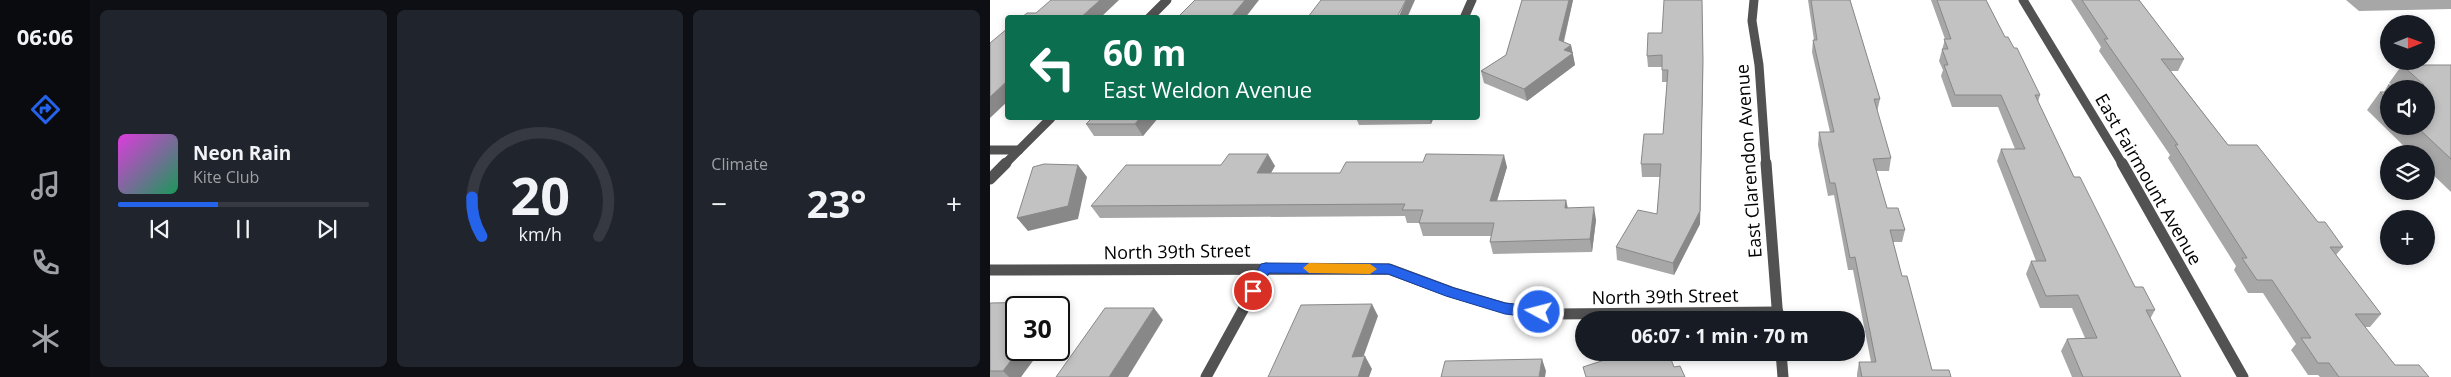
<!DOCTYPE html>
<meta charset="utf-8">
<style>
:root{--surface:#171b24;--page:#20242c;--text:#f1f3f6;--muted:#9ea1a6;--line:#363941;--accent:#2563eb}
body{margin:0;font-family:"Open Sans",sans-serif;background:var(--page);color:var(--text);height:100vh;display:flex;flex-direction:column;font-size:19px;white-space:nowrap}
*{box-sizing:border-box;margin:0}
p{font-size:16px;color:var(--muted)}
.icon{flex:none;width:28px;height:28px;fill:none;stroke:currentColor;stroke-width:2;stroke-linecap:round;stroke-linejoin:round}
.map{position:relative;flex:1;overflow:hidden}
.drawer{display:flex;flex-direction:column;gap:10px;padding:10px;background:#0d0f14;width:900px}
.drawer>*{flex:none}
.banner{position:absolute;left:15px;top:15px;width:475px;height:105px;border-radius:5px;box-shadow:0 2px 8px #0003;background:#0b6e4f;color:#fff;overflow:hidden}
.needle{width:32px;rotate:89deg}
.tools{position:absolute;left:1390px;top:15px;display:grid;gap:10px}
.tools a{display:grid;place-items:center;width:55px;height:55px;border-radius:50%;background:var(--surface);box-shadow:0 2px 8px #0003;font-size:25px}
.speed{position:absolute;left:15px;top:296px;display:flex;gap:10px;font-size:25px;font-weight:700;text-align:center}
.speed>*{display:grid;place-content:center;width:65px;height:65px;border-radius:50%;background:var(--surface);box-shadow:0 2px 8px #0003;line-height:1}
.speed .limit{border:2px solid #111;border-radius:8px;background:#fff;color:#111}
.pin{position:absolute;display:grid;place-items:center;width:42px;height:42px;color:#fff;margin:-21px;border:2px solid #fff;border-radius:50%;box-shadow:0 1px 5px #0007}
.me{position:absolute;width:55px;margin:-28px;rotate:277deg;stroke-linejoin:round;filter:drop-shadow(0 0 4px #0008)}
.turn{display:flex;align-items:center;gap:18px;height:105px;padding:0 15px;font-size:22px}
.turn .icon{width:65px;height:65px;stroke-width:2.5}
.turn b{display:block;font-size:35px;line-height:42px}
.big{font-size:38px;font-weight:700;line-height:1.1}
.drawer .card{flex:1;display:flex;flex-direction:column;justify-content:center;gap:8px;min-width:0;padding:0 18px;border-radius:8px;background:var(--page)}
.drawer .dial{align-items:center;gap:0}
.dial svg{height:130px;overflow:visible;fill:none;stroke:var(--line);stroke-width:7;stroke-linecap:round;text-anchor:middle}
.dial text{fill:var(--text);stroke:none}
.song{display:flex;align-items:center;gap:15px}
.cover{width:60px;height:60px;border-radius:8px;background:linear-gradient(135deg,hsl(300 70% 55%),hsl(150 70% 35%))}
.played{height:5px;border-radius:2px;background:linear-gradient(90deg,var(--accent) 40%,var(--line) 40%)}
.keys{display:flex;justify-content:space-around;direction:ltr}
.heat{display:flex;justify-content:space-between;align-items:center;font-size:28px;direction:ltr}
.drawer .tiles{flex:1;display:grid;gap:10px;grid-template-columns:repeat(3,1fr)}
.trip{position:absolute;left:585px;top:311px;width:290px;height:50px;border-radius:25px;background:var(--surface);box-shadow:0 2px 8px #0003;font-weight:700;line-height:50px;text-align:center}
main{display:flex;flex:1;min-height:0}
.menu{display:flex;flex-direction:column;width:90px;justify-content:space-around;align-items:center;background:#090b0e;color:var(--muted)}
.menu .icon{width:35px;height:35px}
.menu .selected{color:var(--accent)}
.menu b{font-size:22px;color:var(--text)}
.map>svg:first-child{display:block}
</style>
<main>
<nav class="menu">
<b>06:06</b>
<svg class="icon selected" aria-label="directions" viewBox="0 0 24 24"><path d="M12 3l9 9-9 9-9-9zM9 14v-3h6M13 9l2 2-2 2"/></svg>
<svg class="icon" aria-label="music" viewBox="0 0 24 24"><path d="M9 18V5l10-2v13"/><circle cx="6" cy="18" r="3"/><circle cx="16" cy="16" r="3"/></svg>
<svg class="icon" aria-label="phone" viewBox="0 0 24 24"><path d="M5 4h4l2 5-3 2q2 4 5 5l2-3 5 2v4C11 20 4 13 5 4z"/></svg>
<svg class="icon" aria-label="climate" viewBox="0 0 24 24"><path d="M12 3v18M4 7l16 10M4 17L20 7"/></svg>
</nav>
<section class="drawer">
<div class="tiles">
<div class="card">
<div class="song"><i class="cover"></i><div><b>Neon Rain</b><p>Kite Club</p></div></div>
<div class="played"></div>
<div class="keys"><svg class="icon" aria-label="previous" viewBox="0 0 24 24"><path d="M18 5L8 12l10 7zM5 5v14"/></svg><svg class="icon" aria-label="pause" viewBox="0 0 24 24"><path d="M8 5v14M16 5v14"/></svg><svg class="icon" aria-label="next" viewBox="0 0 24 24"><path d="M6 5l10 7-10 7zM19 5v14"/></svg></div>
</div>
<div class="card dial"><svg viewBox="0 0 100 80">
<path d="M14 69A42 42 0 1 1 86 69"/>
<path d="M14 69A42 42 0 0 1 8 45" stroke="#2563eb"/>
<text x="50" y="56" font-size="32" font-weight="700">20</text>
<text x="50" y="72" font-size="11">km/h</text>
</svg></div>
<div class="card"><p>Climate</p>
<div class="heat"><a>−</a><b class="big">23°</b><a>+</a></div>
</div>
</div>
</section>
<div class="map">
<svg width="1461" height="377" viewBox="0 0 1461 377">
<rect width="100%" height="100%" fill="#fff"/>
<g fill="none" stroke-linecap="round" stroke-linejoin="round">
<g stroke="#525252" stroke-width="9">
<path d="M 764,0 L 762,21 L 769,65 L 776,165"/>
<path d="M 1033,0 L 1133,165"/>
<path d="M 159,18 L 177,0"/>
<path d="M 474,18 L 482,0"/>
<path d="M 0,150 L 29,150"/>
<path d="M 14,165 L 61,118"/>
</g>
<g stroke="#525252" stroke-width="11">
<path d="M 776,163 L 788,320"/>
<path d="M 1132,163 L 1253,377"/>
<path d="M 0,179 L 16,163"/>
<path d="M 0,270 L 399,269 L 461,292 L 515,308 L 566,314 L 788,312"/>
<path d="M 791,352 L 793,377"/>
<path d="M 216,377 L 276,268"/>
</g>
</g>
<g fill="#a7a7a7" fill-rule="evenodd">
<path d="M 532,0 L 583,0 L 574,42 L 581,45 L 585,65 L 537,101 L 494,83 L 491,71 L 516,55 Z"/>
<path d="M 712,0 L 713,73 L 710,224 L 684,275 L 627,260 L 626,247 L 667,214 L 670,177 L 652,177 L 651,164 L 673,134 L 677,82 L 672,82 L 672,67 L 658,67 L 657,56 L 672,33 Z"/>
<path d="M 818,0 L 860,0 L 890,99 L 887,112 L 901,158 L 899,171 L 886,171 L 897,208 L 915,230 L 912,242 L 903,242 L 912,276 L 942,370 L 961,377 L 867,377 L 867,374 L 869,362 L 881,362 L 863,270 L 858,270 L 844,195 L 838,196 L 828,145 L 829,132 L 840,132 L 822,52 L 823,40 L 824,40 Z"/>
<path d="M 941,0 L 996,0 L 1015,37 L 1050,95 L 1048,102 L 1084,177 L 1145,287 L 1165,310 L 1160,319 L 1191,377 L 1082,377 L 1071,351 L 1077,339 L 1095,338 L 1082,308 L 1050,308 L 1036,274 L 1041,261 L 1046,261 L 1007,161 L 1011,149 L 1025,149 L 1008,107 L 962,107 L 951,76 L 953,70 L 949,61 L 955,39 Z"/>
<path d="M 1081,0 L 1149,0 L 1194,59 L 1188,71 L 1181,71 L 1238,145 L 1328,222 L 1353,247 L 1346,255 L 1391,314 L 1380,327 L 1374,327 L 1405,365 L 1439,377 L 1330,377 L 1328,375 L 1318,375 L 1301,350 L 1306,344 L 1273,293 L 1258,293 L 1244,270 L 1246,266 L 1178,158 L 1180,155 L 1109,51 L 1111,47 Z"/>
<path d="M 1356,0 L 1461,0 L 1461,9 L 1369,11 Z"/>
<path d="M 1412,65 L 1461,65 L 1461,192 L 1436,168 L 1436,154 L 1422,154 L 1377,110 L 1390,92 L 1394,92 L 1398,85 L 1402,85 L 1399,83 ZM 1399,89 L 1436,89 L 1436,126 L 1399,126 Z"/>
<path d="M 102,118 L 168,118 L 153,136 L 104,136 L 96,124 Z"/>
<path d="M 366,118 L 467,118 L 444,118 L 441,124 L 369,125 Z"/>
<path d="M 231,165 L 285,166 L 281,173 L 350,173 L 517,167 L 507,201 L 576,200 L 578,208 L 606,220 L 602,252 L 503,254 L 500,242 L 501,236 L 433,236 L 429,223 L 417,223 L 415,216 L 110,218 L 101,206 Z"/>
<path d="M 66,302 L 77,315 L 69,326 L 69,308 L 31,377 L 0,377 L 0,303 Z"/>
</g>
<g fill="#888">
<path d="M 110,0 L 129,0 L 110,18 L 90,18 Z"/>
<path d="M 255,0 L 269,0 L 255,18 L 240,18 Z"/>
<path d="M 416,0 L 425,0 L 417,18 L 408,18 Z"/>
<path d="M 579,0 L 583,0 L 571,52 L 569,40 Z"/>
<path d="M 581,45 L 585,65 L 537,101 L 534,89 L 574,50 Z"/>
<path d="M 713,61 L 710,224 L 684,275 L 683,263 Z"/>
<path d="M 18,80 L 18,101 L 0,118 L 0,97 Z"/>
<path d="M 150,118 L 168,118 L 153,136 L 145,124 Z"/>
<path d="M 439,118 L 443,118 L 441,124 Z"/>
<path d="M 278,154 L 285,166 L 273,186 L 267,173 Z"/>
<path d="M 514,155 L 517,167 L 503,214 L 500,201 Z"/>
<path d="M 88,165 L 97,177 L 88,219 L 38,231 L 27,218 Z"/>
<path d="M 576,200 L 578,212 L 575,208 Z"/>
<path d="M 604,207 L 606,220 L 602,252 L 600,239 Z"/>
<path d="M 66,302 L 77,315 L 69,326 L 69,308 L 62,308 Z"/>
<path d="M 382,304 L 388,316 L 369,369 L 362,357 Z"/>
<path d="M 164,308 L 173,320 L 138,377 L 119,377 Z"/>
<path d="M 29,350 L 51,350 L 31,377 L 19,377 L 13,371 Z"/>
<path d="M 375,356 L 382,369 L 379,377 L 368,377 Z"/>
<path d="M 552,359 L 556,371 L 555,377 L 549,377 Z"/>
</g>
<g fill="#c2c2c2" stroke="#888">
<path d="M 61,0 L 110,0 L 90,18 L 31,18 L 37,13 L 46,13 Z"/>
<path d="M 205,0 L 255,0 L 240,18 L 187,18 Z"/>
<path d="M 331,0 L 416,0 L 407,17 L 318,17 Z"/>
<path d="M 532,0 L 579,0 L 569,40 L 581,45 L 574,50 L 583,53 L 534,89 L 491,71 L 516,55 Z"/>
<path d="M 674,0 L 712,0 L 713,61 L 710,211 L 683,263 L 626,247 L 648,210 L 667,214 L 671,164 L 651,164 L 654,134 L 673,134 L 678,70 L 672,70 L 672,55 L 657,56 L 658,33 L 672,33 Z"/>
<path d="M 821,0 L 860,0 L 890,99 L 884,99 L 901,158 L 883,159 L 897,208 L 908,208 L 915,230 L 900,230 L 912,276 L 917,276 L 942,370 L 959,370 L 961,377 L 872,377 L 869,362 L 886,362 L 865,257 L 860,258 L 845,183 L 840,183 L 829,132 L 844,132 L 823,40 L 827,40 Z"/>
<path d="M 947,0 L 996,0 L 1015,37 L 1018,37 L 1024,48 L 1027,48 L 1050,95 L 1045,95 L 1084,177 L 1090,177 L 1145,287 L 1153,287 L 1165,310 L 1156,310 L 1191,377 L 1093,377 L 1077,339 L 1107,338 L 1088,295 L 1056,296 L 1041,261 L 1056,261 L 1011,149 L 1035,149 L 1011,95 L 965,95 L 954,65 L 958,65 L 952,49 L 958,49 L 954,39 L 961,39 Z"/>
<path d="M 1092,0 L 1149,0 L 1194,59 L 1171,59 L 1238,145 L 1267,145 L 1328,222 L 1335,222 L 1353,247 L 1340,247 L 1391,314 L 1365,314 L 1405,365 L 1429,365 L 1439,377 L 1349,377 L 1339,363 L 1328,363 L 1311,338 L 1321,338 L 1282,280 L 1267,280 L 1252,258 L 1257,258 L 1185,145 L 1188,145 L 1114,39 L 1118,39 Z"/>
<path d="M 18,28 L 18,80 L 0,97 L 0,43 Z"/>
<path d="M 1412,65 L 1461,65 L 1461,159 L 1426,126 L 1436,126 L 1436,89 L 1403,89 L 1398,85 L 1434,85 Z"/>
<path d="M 1390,92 L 1399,92 L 1399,101 Z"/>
<path d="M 102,118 L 150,118 L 145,124 L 96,124 Z"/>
<path d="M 239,154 L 278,154 L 267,173 L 350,173 L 356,162 L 433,162 L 436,154 L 514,155 L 500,201 L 576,200 L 575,208 L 604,207 L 600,239 L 500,242 L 504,223 L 429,223 L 433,210 L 412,210 L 415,204 L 101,206 L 136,165 L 231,165 Z"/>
<path d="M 54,164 L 88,165 L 78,206 L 27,218 L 43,167 Z"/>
<path d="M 66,302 L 62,308 L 26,308 L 26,350 L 29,350 L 13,371 L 0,371 L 0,303 Z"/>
<path d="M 382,304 L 362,357 L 375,356 L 368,377 L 278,377 L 311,305 Z"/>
<path d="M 115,308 L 164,308 L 119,377 L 66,377 Z"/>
<path d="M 639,352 L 678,352 L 684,367 L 690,366 L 695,377 L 596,377 L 593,367 Z"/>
<path d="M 552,359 L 549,377 L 451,377 L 455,361 Z"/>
</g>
<path fill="#2563eb" stroke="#184099" d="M 276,263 L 399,264 L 464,288 L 515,303 L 549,307 L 556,312 L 549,318 L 515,314 L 456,296 L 398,274 L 279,273 L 267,295 L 258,295 L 256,291 L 258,288 L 271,264 Z"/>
<path fill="#f59e0b" d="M 319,263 L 380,264 L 387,269 L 380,274 L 319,273 L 313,268 Z"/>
<g text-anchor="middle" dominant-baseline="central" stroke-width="4" stroke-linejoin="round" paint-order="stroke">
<g font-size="18" fill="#000" stroke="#fff">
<text transform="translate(758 161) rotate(-94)">East Clarendon Avenue</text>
<text transform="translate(1159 179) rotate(60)">East Fairmount Avenue</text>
<text transform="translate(187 251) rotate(-1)">North 39th Street</text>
<text transform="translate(675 296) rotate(-1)">North 39th Street</text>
</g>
</g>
</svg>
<div class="tools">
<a><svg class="needle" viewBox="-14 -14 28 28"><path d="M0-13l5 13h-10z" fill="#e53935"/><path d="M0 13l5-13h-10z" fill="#9ea1a6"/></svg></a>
<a><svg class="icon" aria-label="sound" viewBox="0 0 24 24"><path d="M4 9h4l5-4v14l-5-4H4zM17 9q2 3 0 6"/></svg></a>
<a><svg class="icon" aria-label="layers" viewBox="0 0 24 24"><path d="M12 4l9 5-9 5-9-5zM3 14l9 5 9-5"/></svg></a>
<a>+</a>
</div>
<div class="speed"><div class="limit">30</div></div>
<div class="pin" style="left:263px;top:291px;background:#d93025"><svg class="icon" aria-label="arrive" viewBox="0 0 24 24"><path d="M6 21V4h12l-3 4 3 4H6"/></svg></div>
<svg class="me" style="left:549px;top:312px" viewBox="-20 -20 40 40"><circle r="17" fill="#2563eb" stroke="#fff" stroke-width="3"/><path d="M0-11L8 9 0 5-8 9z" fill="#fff"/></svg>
<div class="trip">06:07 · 1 min · 70 m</div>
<div class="banner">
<div class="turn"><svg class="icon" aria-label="left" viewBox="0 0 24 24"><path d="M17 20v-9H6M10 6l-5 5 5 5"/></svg><div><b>60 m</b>East Weldon Avenue</div></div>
</div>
</div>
</main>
